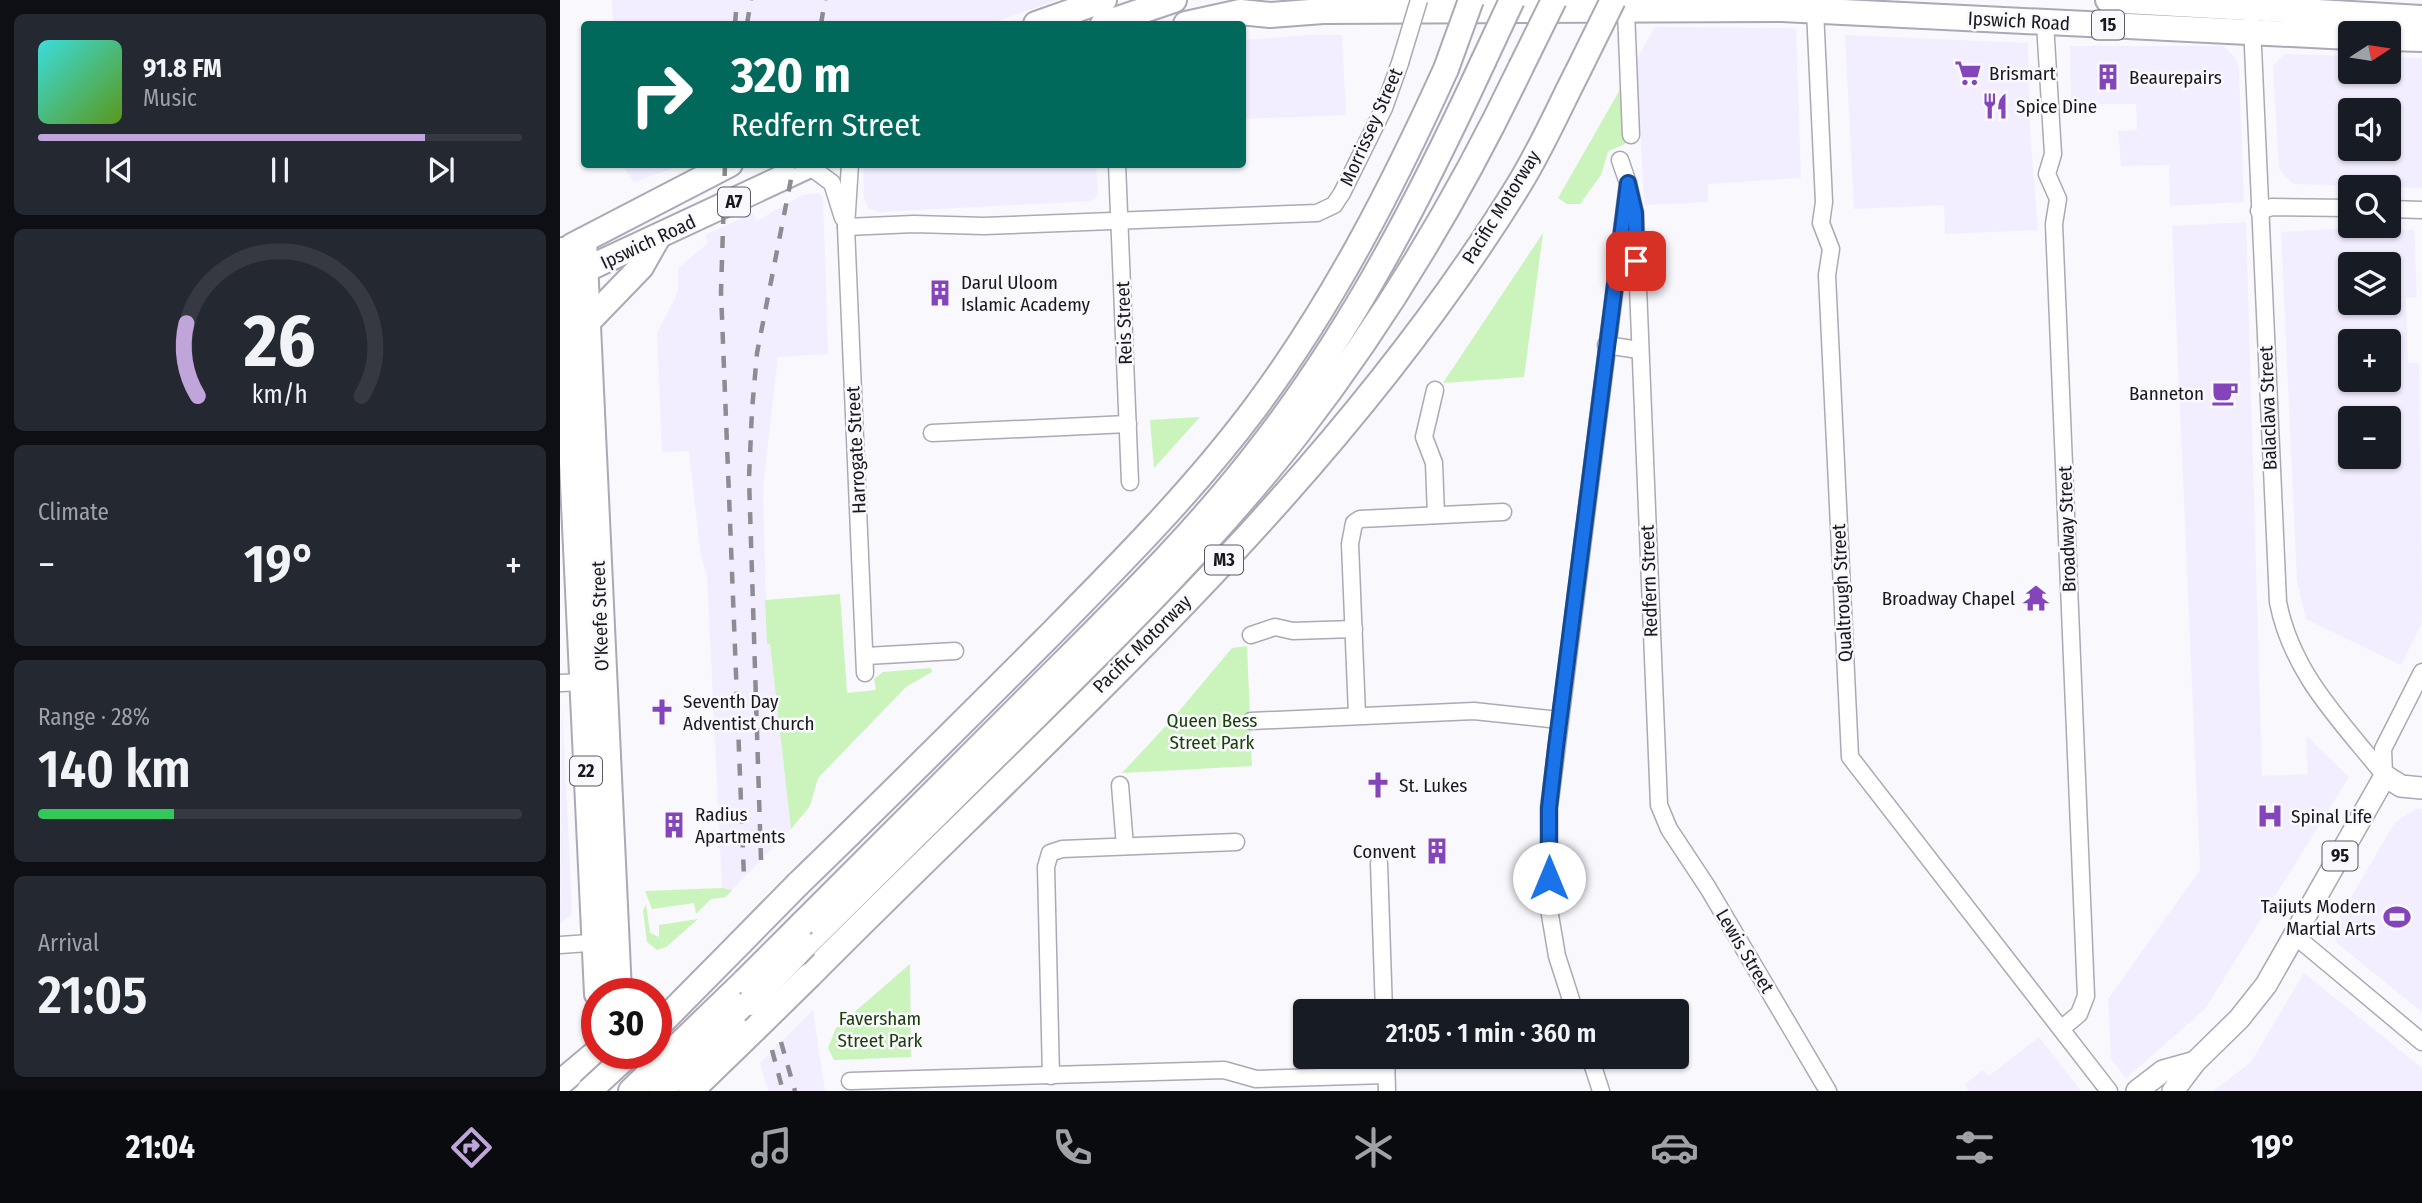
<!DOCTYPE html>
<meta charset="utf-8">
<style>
:root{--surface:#171b24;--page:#242831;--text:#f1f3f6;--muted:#9ea1a6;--line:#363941;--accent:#c0a5db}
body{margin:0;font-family:"Fira Sans Condensed",sans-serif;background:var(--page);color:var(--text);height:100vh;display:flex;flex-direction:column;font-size:26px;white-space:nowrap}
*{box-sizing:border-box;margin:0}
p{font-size:23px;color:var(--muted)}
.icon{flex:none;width:38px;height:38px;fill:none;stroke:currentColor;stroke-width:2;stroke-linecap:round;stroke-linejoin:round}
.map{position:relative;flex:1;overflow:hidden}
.details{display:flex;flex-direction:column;gap:14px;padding:14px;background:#0d0f14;width:560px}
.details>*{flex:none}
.banner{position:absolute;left:21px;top:21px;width:665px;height:147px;border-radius:7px;box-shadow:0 2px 5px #0004;background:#00695c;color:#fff;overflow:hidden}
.needle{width:46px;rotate:78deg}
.buttons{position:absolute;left:1778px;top:21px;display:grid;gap:14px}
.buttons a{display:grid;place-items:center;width:63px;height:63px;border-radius:7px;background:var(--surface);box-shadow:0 2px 5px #0004;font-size:35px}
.speed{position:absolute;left:21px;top:978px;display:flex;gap:14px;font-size:35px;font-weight:700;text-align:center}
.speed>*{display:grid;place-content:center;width:91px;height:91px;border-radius:50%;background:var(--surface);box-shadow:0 2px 5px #0004;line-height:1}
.speed .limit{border:10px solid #d22;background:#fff;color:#111}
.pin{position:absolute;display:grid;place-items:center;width:60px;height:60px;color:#fff;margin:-30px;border-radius:14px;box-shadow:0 4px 10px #0006}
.me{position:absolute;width:77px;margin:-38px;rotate:0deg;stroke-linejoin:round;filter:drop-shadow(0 0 5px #0008)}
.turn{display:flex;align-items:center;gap:24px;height:147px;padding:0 35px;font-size:32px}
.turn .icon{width:91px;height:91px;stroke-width:2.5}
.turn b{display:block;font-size:49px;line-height:60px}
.big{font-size:52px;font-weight:600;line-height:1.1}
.details .tile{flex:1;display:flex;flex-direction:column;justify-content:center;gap:10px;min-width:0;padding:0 24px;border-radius:10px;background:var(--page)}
.details .dial{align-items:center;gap:0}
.dial svg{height:182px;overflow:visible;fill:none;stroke:var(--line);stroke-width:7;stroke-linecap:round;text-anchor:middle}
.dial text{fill:var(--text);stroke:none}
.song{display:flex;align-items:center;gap:21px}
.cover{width:84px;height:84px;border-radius:10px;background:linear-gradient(135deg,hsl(180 70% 55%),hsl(90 70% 35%))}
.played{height:7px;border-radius:4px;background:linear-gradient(90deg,var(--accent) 80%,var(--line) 80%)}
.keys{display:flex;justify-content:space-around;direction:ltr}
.heat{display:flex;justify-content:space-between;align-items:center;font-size:38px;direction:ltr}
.charge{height:10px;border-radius:5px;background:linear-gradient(90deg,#34c759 28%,var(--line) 0)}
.trip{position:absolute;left:733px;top:999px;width:396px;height:70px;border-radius:7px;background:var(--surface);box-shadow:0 2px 5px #0004;font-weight:600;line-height:70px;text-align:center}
.dock{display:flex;height:112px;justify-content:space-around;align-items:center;background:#090b0e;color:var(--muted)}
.dock .icon{width:49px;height:49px}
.dock .selected{color:var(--accent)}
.dock b{font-size:32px;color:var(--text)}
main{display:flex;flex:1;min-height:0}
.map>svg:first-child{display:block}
</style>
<main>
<section class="details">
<div class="tile">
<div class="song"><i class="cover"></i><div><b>91.8 FM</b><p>Music</p></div></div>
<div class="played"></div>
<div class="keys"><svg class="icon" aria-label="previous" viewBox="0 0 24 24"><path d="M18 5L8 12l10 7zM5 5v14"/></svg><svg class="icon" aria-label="pause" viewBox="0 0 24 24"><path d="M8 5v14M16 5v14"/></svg><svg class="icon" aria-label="next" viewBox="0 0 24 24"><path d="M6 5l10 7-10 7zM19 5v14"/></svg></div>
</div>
<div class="tile dial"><svg viewBox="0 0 100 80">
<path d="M14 69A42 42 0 1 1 86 69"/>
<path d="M14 69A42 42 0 0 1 9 37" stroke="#c0a5db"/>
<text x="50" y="56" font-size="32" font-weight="700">26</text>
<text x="50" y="72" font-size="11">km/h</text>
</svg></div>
<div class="tile"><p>Climate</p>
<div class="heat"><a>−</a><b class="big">19°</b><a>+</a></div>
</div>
<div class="tile"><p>Range · 28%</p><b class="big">140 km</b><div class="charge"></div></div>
<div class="tile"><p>Arrival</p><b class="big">21:05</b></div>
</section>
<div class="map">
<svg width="1862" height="1091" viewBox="0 0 1862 1091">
<rect width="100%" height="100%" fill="#f9f8fd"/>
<g fill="#f3eeff" fill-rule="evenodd">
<path d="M 52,0 L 497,0 L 429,24 L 53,24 Z"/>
<path d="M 1095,27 L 1236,28 L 1241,178 L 1148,184 L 1148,202 L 1084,205 L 1077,59 Z"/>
<path d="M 748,35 L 782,35 L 786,115 L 683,119 L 683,40 Z"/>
<path d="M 1285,35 L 1468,43 L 1470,130 L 1478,230 L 1385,234 L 1384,205 L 1294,209 Z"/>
<path d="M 1510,46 L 1663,46 L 1675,57 L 1679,68 L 1684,202 L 1610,206 L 1609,165 L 1561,166 L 1558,131 L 1577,130 L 1576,104 L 1511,104 Z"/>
<path d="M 1724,54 L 1790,56 L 1790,72 L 1829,72 L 1829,57 L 1862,58 L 1862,188 L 1733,184 L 1719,169 L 1713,66 ZM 1790,110 L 1829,110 L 1829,149 L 1790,149 Z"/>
<path d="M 62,165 L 122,165 L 74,182 Z"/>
<path d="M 307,165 L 536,165 L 538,195 L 531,201 L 319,212 L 308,208 L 304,198 L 303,172 Z"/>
<path d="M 258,193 L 263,197 L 268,354 L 218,357 L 203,487 L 207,644 L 210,644 L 231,829 L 172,890 L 162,888 L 147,575 L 141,557 L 129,451 L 102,452 L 97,333 L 118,292 L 118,268 L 148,243 L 145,235 L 193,213 L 197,221 L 242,195 Z"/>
<path d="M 1686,222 L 1702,776 L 1748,774 L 1746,735 L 1789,777 L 1645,1009 L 1566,1078 L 1551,1059 L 1548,999 L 1640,870 L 1612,226 Z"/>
<path d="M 1773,229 L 1854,230 L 1857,297 L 1846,298 L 1848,363 L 1859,363 L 1862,623 L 1841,665 L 1746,619 L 1737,581 L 1721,232 ZM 1829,264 L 1829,303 L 1790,303 L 1790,264 ZM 1790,341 L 1829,341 L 1829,380 L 1790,380 ZM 1790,418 L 1829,418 L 1829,457 L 1790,457 Z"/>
<path d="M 2,705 L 12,909 L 11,916 L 0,923 Z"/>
<path d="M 1856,809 L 1862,809 L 1862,1012 L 1777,943 L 1772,930 L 1835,822 Z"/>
<path d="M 1744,973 L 1862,1068 L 1862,1091 L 1653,1091 L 1691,1062 Z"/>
<path d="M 253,1010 L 265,1091 L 208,1091 L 200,1063 Z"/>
<path d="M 1479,1037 L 1521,1091 L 1408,1091 L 1405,1084 L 1423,1070 L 1429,1076 Z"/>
</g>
<g fill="#caf4bb">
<path d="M 1062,86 L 1072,91 C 1078,109 1085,128 1067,142 C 1063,146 1054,148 1048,152 L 1041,175 L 1020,204 L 1007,204 L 998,198 Z"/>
<path d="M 983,233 L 964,377 L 883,383 Z"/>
<path d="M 640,417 L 594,468 L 590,420 Z"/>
<path d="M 280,594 L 287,693 L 316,690 L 314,679 L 323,672 L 371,668 L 372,672 L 346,687 L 258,778 L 250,806 L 231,829 L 210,644 L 207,644 L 205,600 Z"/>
<path d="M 687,646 L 692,766 L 562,773 L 615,716 L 672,648 Z"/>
<path d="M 162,888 L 172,890 L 166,897 L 151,899 L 136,914 L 134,903 L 92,909 L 85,891 Z"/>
<path d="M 86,904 L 90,933 L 99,937 L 99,925 L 138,919 L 106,947 L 97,950 L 87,942 L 83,911 Z"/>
<path d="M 350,964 L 351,1057 L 274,1060 L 268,1048 L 276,1028 Z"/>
</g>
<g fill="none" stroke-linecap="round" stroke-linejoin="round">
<g stroke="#aca8b5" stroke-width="19">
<g id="minor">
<path d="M 1255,10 L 1264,202 L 1261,223 L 1271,249 L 1267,275 L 1290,757 L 1549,1091"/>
<path d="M 1066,11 L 1071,135"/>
<path d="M 1485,23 L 1493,154 L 1487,174 L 1498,199 L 1494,224 L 1526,996 L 1519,1014 L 1501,1029"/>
<path d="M 1692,25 L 1718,602 C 1732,674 1781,721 1825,776"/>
<path d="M 290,164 L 286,227 L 305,673"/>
<path d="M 557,164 L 570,482"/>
<path d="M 249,166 L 272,183 L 283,218"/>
<path d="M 1068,183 L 1075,213 L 1099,805 L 1109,829 L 1148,888 L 1268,1091"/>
<path d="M 1829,209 L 1862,210"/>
<path d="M 1699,211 L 1712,207 L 1790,208"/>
<path d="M 286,227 L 354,224 L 424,226 L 757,213 L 774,205 L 782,193 L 824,108 L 840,63"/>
<path d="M 1046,345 L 1079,350"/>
<path d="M 875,390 L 864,437 L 874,463 L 876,515"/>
<path d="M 372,433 L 568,424"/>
<path d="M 691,635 L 715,627 L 733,631 L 794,629"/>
<path d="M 306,656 L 395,651"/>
<path d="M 0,683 L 30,682"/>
<path d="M 797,715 L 790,544 L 794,523 L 800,519 L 943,512"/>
<path d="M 691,721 L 914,711 L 999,720"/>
<path d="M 1824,774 L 1823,749 L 1862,672"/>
<path d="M 560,785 L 565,846"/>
<path d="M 819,863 L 824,1012"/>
<path d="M 1734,935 L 1862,1042"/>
<path d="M 0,945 L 43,942"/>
<path d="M 1015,1012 L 997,956 L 989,909 L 989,808 L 1068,183 L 1060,160"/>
<path d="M 826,1057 L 827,1091"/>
<path d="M 1030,1057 L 1041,1091"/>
<path d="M 491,1076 L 486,867 L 490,853 L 502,849 L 676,842"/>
<path d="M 290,1081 L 664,1070 L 696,1079 L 826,1075"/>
</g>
</g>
<g stroke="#aca8b5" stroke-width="24">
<g id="major">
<path d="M 1577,1091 L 1603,1071 L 1635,1062"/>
<path d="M 1613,1091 L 1635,1062 L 1679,1019 L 1706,985 L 1825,776 L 1841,786 L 1862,788"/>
</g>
</g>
<g stroke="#aca8b5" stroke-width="28">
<g id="highway">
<path d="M 1548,0 L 1862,18"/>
<path d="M 476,24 L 544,0"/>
<path d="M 543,24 L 614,0"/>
<path d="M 626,24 L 680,12 L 710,15 L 763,11 L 1222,9 L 1790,37"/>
<path d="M 1829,38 L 1862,39"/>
<path d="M 24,240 L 59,992"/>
<path d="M 12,246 L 170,164"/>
<path d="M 2,250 L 37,994"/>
<path d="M 12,276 L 252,164"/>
<path d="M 26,324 L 81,267 L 98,237"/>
<path d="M 238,884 C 322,803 404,721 486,639 C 559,565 632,492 695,408 C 773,303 832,188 886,69"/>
<path d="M 243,923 C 320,846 397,768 475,691 C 555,611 636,533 705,442 C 795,325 861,196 923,62"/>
<path d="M 245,945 C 316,875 386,805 457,735 C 555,638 653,542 738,433 C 826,319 899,197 961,67"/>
<path d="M 249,976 C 498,725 774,487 960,183 C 982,147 999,108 1018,71"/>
<path d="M 96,1028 L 180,943"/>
<path d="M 0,1083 L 37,1052"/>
<path d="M 71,1091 L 185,981"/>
<path d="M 101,1091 L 189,1003"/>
<path d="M 131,1091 L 194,1030"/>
</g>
</g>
<use href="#minor" stroke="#fff" stroke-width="16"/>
<use href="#major" stroke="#fff" stroke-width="21"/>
<use href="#highway" stroke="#fff" stroke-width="24"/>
<g stroke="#8e8c91" stroke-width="4.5" stroke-dasharray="12 12" stroke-linecap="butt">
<path d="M 175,24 L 177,0"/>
<path d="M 187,24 L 191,0"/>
<path d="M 261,24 L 265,0"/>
<path d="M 165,164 L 161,292 L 184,878"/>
<path d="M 201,860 L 189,478 L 192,410 L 197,353 L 234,164"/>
<path d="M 221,1042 L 235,1091"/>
<path d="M 212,1050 L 223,1091"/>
</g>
<g stroke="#aca8b5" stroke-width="19" stroke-linecap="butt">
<path id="minor-bridge" d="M 840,63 L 859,0"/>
</g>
<g stroke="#aca8b5" stroke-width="28" stroke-linecap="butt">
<g id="highway-bridge">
<path d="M 923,62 L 952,0"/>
<path d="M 961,67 L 994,0"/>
<path d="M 886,69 L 911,0"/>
<path d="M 1018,71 L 1053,0"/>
<path d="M 180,943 L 238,884"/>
<path d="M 185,981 L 243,923"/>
<path d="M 189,1003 L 245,945"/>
<path d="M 194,1030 L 249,976"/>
<path d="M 29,1091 L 69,1054"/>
</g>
</g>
<use href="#minor-bridge" stroke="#fff" stroke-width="16"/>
<use href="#highway-bridge" stroke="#fff" stroke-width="24"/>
</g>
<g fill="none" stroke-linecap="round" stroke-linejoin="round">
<g stroke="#114b97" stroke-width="18">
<path id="route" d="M 989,878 L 989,808 L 996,747 L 1068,183 L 1075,213 L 1076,261"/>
</g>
<use href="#route" stroke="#1a73e8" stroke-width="12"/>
</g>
<defs>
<g id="supermarket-bare" transform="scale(2.1)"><path d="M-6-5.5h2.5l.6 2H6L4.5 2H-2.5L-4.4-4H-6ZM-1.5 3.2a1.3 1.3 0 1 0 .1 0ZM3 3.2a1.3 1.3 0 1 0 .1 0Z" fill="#8445ba" stroke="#f9f8fd" stroke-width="2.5" paint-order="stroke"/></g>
<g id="building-bare" transform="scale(2.1)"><path d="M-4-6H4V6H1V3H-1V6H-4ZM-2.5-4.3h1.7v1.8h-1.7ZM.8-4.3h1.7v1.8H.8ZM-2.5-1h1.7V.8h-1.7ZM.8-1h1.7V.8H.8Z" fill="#8445ba" stroke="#f9f8fd" stroke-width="2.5" paint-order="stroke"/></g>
<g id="restaurant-bare" transform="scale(2.1)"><path d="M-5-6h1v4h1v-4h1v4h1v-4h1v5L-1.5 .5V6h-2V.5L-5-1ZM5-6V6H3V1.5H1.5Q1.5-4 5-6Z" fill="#8445ba" stroke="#f9f8fd" stroke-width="2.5" paint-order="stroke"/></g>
<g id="cafe-bare" transform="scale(2.1)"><path d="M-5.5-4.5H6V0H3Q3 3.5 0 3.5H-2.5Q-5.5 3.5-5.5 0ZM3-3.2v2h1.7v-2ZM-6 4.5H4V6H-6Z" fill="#8445ba" stroke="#f9f8fd" stroke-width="2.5" paint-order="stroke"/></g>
<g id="temple-bare" transform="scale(2.1)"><path d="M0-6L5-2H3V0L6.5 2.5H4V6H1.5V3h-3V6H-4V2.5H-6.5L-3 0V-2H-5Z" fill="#8445ba" stroke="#f9f8fd" stroke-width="2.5" paint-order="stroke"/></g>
<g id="church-bare" transform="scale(2.1)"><path d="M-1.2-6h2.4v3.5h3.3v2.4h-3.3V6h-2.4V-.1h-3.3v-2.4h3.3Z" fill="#8445ba" stroke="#f9f8fd" stroke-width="2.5" paint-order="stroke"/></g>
<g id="hospital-bare" transform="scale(2.1)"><path d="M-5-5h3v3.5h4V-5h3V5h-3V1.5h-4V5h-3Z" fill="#8445ba" stroke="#f9f8fd" stroke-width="2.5" paint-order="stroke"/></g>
<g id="stadium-bare" transform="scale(2.1)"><path d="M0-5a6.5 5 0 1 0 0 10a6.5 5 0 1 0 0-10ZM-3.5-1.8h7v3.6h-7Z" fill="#8445ba" stroke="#f9f8fd" stroke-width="2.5" paint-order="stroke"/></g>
</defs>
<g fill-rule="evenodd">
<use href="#supermarket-bare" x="1408" y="73"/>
<use href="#building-bare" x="1548" y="77"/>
<use href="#restaurant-bare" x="1435" y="106"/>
<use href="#building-bare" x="380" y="293"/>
<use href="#cafe-bare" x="1665" y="393"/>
<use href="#temple-bare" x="1476" y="598"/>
<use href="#church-bare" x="102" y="712"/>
<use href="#church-bare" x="818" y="785"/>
<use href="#hospital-bare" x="1710" y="816"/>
<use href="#building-bare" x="114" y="825"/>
<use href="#building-bare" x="877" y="851"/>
<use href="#stadium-bare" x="1837" y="917"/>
</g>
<g text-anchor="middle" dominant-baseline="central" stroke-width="5" stroke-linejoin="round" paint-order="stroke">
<g fill="#f9f8fd" stroke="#5d5b60" stroke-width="2">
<rect x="1532" y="10.5" width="32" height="29" rx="5"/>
<rect x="158" y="187.5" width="32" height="29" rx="5"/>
<rect x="645" y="545.5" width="38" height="29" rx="5"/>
<rect x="10" y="756.5" width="32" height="29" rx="5"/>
<rect x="1762.5" y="841.5" width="35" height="29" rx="5"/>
</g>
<g font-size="18" font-weight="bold" fill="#1a181d">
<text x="1548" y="25">15</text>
<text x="174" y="202">A7</text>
<text x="664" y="560">M3</text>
<text x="26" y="771">22</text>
<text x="1780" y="856">95</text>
</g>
<g font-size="19" fill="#1a181d" stroke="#f9f8fd">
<text transform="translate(1459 21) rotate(3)">Ipswich Road</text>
<text transform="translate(811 127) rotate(-66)">Morrissey Street</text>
<text transform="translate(941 207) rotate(-58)">Pacific Motorway</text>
<text transform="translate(88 242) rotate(-25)">Ipswich Road</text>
<text transform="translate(564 323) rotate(-92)">Reis Street</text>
<text transform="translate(1708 408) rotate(-92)">Balaclava Street</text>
<text transform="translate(296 450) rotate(-93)">Harrogate Street</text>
<text transform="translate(1507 529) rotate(-92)">Broadway Street</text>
<text transform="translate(1089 581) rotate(-92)">Redfern Street</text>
<text transform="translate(1282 593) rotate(-93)">Qualtrough Street</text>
<text transform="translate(40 616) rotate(-92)">O'Keefe Street</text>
<text transform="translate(582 644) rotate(-45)">Pacific Motorway</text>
<text transform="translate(1185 951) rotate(59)">Lewis Street</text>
</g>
<g font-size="19" fill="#1a181d" stroke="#f9f8fd" text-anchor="start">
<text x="1429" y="73">Brismart</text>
<text x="1569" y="77">Beaurepairs</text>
<text x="1456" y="106">Spice Dine</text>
<text x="401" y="282">Darul Uloom<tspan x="401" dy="22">Islamic Academy</tspan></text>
<text x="1644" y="393" text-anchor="end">Banneton</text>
<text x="1455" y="598" text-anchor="end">Broadway Chapel</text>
<text x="123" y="701">Seventh Day<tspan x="123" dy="22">Adventist Church</tspan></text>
<text x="839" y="785">St. Lukes</text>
<text x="135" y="814">Radius<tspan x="135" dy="22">Apartments</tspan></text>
<text x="1731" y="816">Spinal Life</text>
<text x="856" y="851" text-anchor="end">Convent</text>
<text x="1816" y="906" text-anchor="end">Taijuts Modern<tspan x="1816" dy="22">Martial Arts</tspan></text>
</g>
<g font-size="19" fill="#1b4009" stroke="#f9f8fd">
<text x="652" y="720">Queen Bess<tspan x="652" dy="22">Street Park</tspan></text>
<text x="320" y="1018">Faversham<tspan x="320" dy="22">Street Park</tspan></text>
</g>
</g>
</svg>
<div class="buttons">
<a><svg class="needle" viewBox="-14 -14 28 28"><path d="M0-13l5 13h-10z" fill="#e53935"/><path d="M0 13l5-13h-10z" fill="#9ea1a6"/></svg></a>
<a><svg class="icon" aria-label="sound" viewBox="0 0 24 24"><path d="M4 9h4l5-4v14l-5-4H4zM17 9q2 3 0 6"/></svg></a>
<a><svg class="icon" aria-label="search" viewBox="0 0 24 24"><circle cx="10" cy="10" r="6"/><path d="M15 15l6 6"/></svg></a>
<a><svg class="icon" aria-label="layers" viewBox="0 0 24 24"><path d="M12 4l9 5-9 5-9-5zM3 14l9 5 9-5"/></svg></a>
<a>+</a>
<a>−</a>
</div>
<div class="speed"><div class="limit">30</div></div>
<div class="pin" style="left:1076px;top:261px;background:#d93025"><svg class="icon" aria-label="arrive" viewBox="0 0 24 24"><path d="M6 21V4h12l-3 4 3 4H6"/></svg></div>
<svg class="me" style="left:989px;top:878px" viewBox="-20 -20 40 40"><circle r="19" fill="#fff"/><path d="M0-13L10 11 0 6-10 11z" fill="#1a73e8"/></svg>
<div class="trip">21:05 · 1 min · 360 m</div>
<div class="banner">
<div class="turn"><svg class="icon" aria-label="right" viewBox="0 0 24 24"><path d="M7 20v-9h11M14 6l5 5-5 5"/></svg><div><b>320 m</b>Redfern Street</div></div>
</div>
</div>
</main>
<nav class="dock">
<b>21:04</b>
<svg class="icon selected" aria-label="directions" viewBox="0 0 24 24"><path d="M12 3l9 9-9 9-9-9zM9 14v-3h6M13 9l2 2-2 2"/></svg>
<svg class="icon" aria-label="music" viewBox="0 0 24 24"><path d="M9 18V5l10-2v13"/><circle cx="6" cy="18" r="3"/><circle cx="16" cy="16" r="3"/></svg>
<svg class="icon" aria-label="phone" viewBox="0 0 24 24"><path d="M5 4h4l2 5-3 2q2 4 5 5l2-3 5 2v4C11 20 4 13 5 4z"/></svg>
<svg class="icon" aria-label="climate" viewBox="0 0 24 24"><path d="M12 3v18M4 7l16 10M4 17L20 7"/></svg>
<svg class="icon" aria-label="car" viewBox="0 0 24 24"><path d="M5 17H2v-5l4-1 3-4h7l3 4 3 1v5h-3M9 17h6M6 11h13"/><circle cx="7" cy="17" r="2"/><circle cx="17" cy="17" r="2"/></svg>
<svg class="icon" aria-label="filters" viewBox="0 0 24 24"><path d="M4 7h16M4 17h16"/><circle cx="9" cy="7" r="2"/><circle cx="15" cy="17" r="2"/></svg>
<b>19°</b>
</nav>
